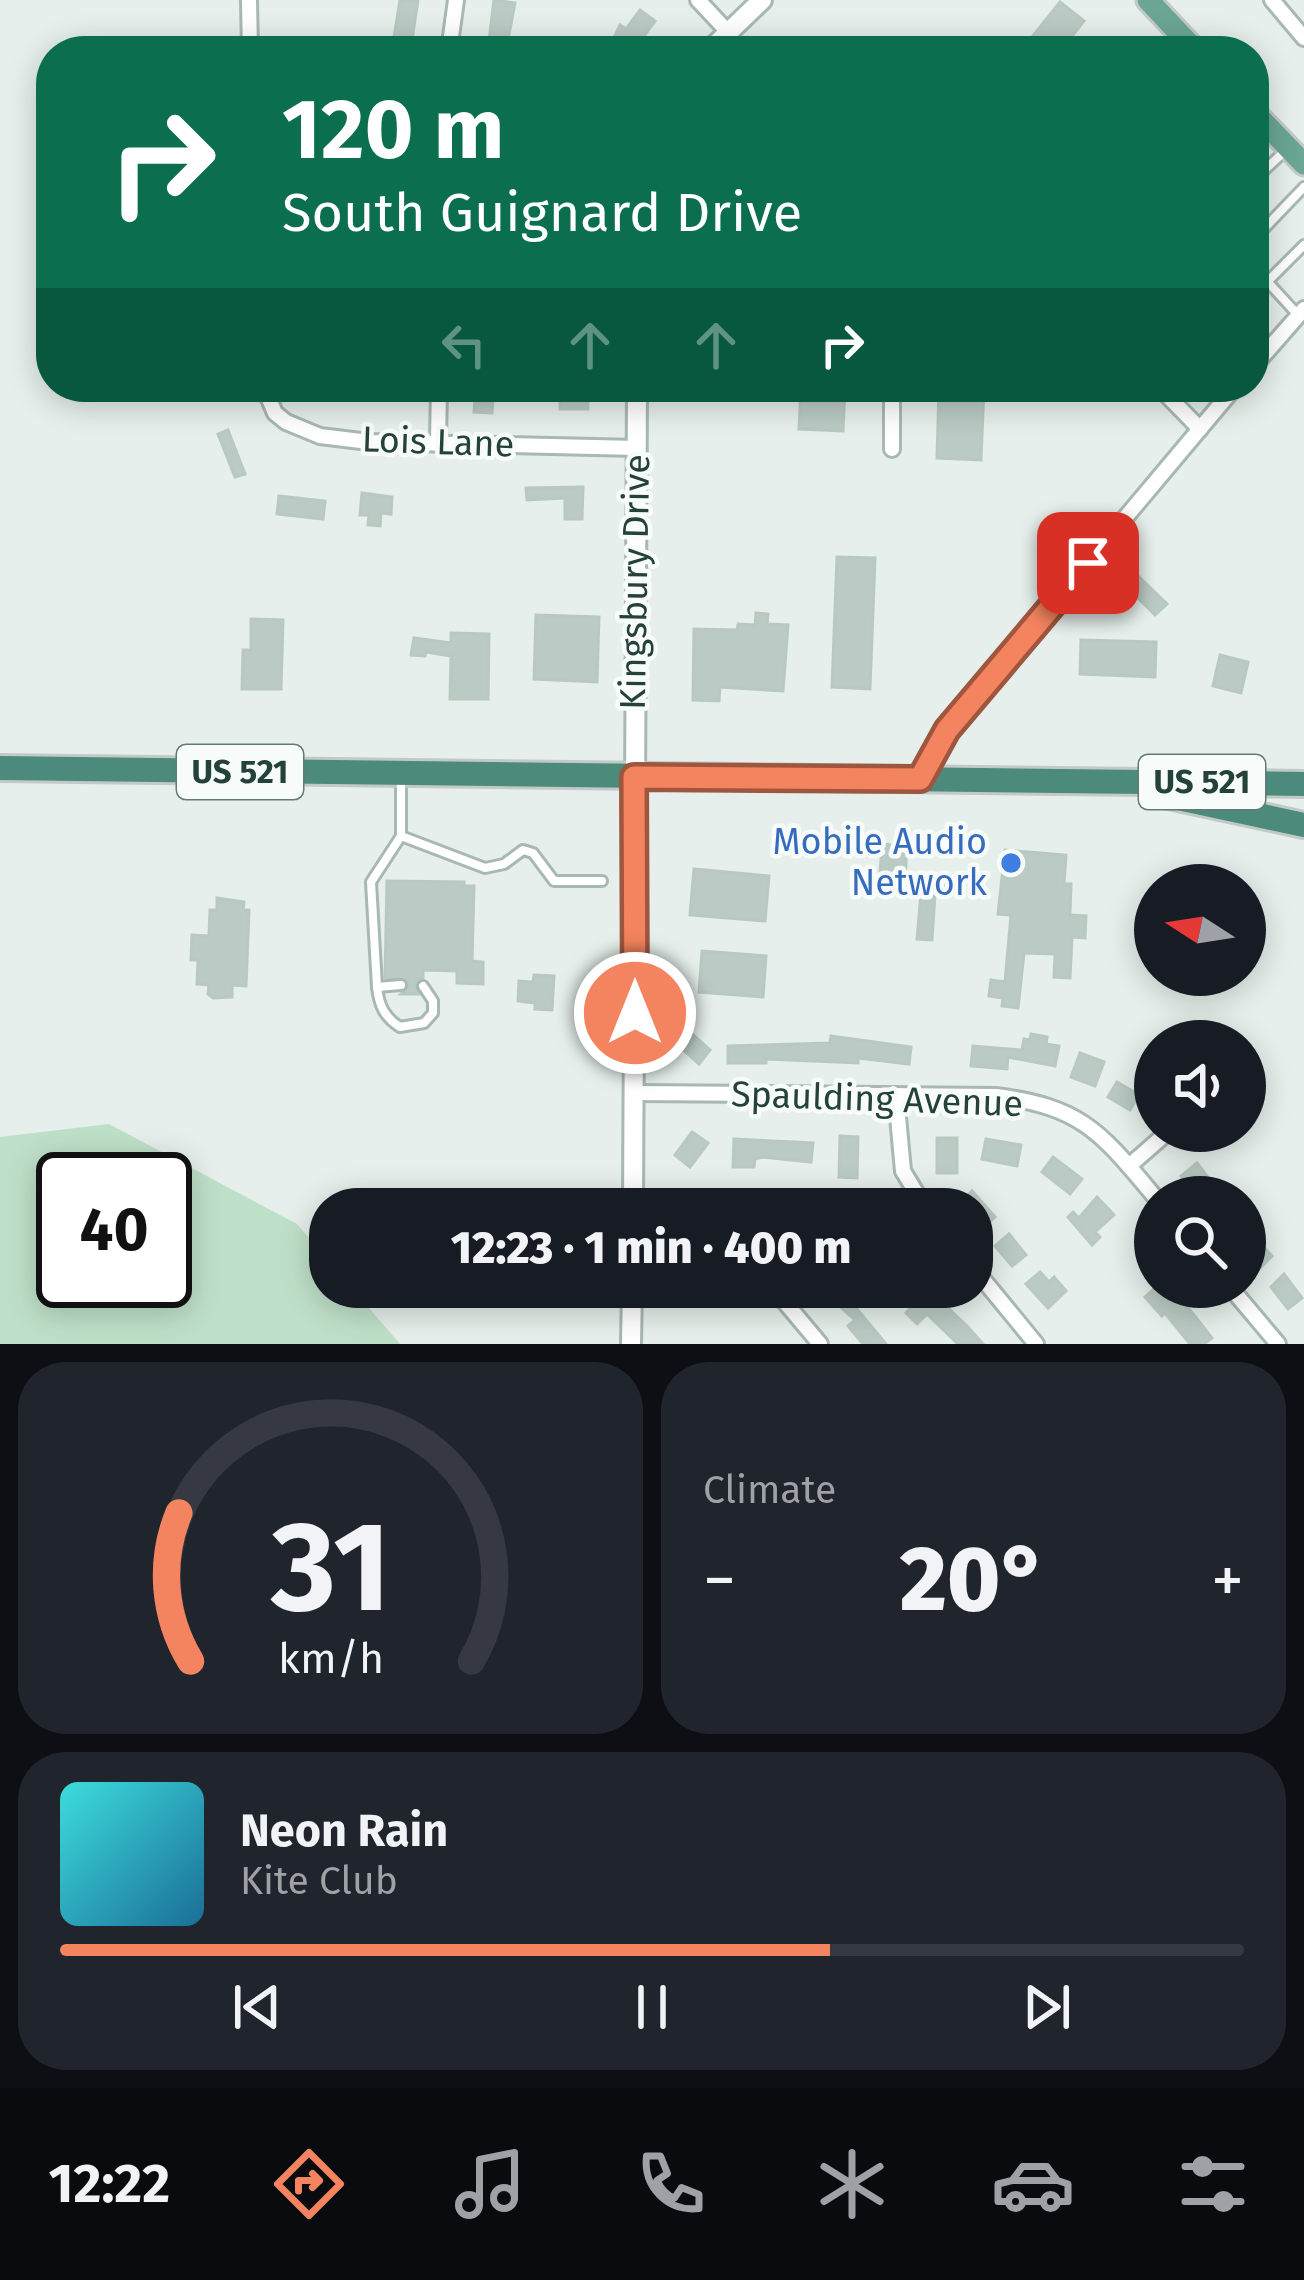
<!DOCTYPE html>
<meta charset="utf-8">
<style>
:root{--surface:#171b24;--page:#20242c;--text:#f1f3f6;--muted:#9ea1a6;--line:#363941;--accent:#f4845f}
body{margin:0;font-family:"Fira Sans",sans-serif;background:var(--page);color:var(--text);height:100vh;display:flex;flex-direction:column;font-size:45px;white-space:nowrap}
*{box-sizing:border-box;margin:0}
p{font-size:39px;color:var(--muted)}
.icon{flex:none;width:66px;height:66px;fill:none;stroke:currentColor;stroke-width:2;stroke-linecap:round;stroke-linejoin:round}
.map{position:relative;height:1344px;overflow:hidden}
.side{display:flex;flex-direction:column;gap:18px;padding:18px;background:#0d0f14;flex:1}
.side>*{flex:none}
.top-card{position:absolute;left:36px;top:36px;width:1233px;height:366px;border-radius:48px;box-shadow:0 6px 30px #0003;background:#0b6e4f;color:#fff;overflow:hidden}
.needle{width:78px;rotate:282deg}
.tools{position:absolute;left:1134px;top:864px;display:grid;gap:24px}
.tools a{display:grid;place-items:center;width:132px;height:132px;border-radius:50%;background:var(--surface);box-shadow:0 6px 30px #0003;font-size:60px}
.speed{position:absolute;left:36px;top:1152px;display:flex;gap:24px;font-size:60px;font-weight:700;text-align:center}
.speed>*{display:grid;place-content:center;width:156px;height:156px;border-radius:50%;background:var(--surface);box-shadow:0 6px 30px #0003;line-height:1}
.speed .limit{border:6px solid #111;border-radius:18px;background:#fff;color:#111}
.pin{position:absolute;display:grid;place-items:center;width:102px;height:102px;color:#fff;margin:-51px;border-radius:24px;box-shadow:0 6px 18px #0006}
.me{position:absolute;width:132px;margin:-66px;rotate:0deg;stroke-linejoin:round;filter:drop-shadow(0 0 9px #0008)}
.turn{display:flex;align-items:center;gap:42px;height:252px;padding:0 48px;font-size:54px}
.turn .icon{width:156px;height:156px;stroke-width:2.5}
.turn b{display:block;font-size:84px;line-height:102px}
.lanes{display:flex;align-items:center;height:114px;padding:0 48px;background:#0003;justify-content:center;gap:60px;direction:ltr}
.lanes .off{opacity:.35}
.big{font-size:90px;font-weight:800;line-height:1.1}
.side .card{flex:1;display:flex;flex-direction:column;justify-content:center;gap:18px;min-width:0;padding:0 42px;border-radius:48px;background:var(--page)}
.side .dial{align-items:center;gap:0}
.dial svg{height:312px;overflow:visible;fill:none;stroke:var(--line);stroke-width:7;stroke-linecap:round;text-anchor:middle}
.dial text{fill:var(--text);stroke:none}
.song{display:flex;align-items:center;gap:36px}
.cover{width:144px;height:144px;border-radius:18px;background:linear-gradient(135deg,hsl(180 70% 55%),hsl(200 70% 35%))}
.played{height:12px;border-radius:6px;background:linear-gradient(90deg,var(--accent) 65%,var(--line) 65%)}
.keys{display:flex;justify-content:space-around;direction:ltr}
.heat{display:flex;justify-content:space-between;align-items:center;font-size:66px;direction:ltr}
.side .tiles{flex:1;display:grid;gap:18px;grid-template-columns:1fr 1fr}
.card:last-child{grid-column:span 2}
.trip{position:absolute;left:309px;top:1188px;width:684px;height:120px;border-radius:48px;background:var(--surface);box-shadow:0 6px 30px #0003;font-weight:800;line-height:120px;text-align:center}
.tabs{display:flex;height:192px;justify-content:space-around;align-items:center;background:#090b0e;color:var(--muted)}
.tabs .icon{width:84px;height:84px}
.tabs .selected{color:var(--accent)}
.tabs b{font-size:54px;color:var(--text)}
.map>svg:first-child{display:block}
</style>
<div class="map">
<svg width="1304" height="1344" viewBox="0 0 1304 1344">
<rect width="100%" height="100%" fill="#e6efeb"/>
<path fill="#bfe0c8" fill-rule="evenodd" d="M 109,1124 L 297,1224 L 330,1262 L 330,1287 L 351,1287 L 400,1344 L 0,1344 L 0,1137 ZM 63,1179 L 165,1179 L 165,1281 L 63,1281 Z"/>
<g fill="#bbcac4" stroke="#b8c9c2" stroke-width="3">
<path d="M 400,0 L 418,0 L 412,40 L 394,37 Z"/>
<path d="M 494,0 L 515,3 L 506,50 L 488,48 Z"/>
<path d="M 1060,2 L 1084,21 L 1060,51 L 1021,51 Z"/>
<path d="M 640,10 L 655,21 L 633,51 L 616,51 L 610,46 L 620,25 L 626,29 Z"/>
<path d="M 476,387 L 494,387 L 492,413 L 474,412 Z"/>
<path d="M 560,387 L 587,387 L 588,409 L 560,409 Z"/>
<path d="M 801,387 L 845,387 L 843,431 L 799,429 Z"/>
<path d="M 939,387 L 984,387 L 981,460 L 937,458 Z"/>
<path d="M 228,430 L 245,474 L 235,477 L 218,434 Z"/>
<path d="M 583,487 L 582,519 L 565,519 L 565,498 L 527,500 L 526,488 Z"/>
<path d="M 362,493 L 392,497 L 391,514 L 381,513 L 380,526 L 368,525 L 369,515 L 360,515 Z"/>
<path d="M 279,496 L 325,501 L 323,519 L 277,514 Z"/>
<path d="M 837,557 L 875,558 L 870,689 L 832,687 Z"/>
<path d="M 1133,571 L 1167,604 L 1155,615 L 1122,582 Z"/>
<path d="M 756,613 L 768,614 L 767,624 L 788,625 L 783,691 L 720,687 L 719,701 L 693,700 L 694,629 L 737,630 L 738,624 L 755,625 Z"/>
<path d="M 536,615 L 599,617 L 597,682 L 534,679 Z"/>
<path d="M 251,619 L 283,620 L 281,689 L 242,689 L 243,650 L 251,650 Z"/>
<path d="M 451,633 L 489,634 L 488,699 L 450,699 L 451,656 L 426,652 L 425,656 L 411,655 L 414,638 L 451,643 Z"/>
<path d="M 1081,640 L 1156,642 L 1155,677 L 1080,674 Z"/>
<path d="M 1220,655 L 1248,662 L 1241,693 L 1213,686 Z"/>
<path d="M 882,844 L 907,846 L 905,881 L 944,884 L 943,894 L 935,894 L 932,940 L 917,939 L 921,893 L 879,890 Z"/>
<path d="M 1005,850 L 1066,855 L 1064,884 L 1071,884 L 1070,915 L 1086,916 L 1085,938 L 1072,937 L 1070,978 L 1054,977 L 1055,954 L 1024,953 L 1018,1008 L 1002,1006 L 1003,998 L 989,996 L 991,980 L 1005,982 L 1011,915 L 998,914 Z"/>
<path d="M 694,869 L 769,876 L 765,921 L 690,915 Z"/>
<path d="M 387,881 L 464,882 L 464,886 L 474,886 L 472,961 L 483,962 L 483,984 L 457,983 L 457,971 L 423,970 L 423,978 L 415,985 L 419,994 L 401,994 L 409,987 L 407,979 L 385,978 Z"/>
<path d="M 217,898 L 244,902 L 243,910 L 249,910 L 246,986 L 232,985 L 232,997 L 213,998 L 208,994 L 209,985 L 197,984 L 198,960 L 191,960 L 192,935 L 209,936 L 210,910 L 217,910 Z"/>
<path d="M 702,951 L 766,956 L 763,997 L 699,992 Z"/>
<path d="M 534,975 L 554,976 L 552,1010 L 535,1009 L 535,1003 L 518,1001 L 519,981 L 533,982 Z"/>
<path d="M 690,1032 L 710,1050 L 699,1064 L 678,1045 Z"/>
<path d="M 1031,1034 L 1047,1037 L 1046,1044 L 1059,1046 L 1055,1066 L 1008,1057 L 1007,1069 L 971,1066 L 973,1046 L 1022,1050 L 1024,1039 L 1030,1040 Z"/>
<path d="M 831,1036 L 911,1047 L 909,1064 L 858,1058 L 858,1063 L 766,1059 L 766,1063 L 728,1063 L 728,1046 L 830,1043 Z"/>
<path d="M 1080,1053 L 1104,1062 L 1095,1086 L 1071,1077 Z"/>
<path d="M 1117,1082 L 1139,1095 L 1130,1110 L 1108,1097 Z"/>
<path d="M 692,1132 L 708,1143 L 690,1167 L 675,1155 Z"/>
<path d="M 840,1136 L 858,1137 L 857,1178 L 839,1177 Z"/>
<rect x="937" y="1138" width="20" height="35"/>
<path d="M 734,1139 L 813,1143 L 811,1162 L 762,1157 L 755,1159 L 754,1167 L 733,1167 Z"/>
<path d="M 986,1139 L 1021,1145 L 1017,1166 L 982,1159 Z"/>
<path d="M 1053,1157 L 1082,1179 L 1070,1194 L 1042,1172 Z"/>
<path d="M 1197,1163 L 1213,1184 L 1208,1188 L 1218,1197 L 1197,1197 L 1181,1176 Z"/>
<path d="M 972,1191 L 995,1217 L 982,1229 L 972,1217 L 972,1209 L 955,1209 Z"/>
<path d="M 1097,1197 L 1114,1215 L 1095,1232 L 1100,1237 L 1092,1245 L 1068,1217 L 1073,1212 L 1079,1218 Z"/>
<path d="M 1009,1234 L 1026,1255 L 1012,1266 L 995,1246 Z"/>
<path d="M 1252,1235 L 1272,1256 L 1258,1270 L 1245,1256 L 1245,1242 Z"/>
<path d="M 1040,1272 L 1049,1282 L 1054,1277 L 1066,1291 L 1048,1308 L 1026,1284 Z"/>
<path d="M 1284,1274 L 1302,1298 L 1288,1309 L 1271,1287 Z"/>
<path d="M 818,1287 L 852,1287 L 860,1294 L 852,1303 L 886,1344 L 863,1344 L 848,1326 L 855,1320 Z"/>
<path d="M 1156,1287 L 1172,1287 L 1212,1338 L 1204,1344 L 1190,1344 L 1165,1313 L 1162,1316 L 1145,1297 Z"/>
<path d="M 928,1289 L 967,1326 L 983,1344 L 958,1344 L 927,1314 L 917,1324 L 906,1313 Z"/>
</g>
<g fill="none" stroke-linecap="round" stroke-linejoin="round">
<g stroke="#a8b8b2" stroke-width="14">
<g id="service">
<path d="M 1254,180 L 1288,148"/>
<path d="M 1254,239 L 1304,187"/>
<path d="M 1254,267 L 1298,315"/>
<path d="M 1267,282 L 1304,245"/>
<path d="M 401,776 L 401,836 L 371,882 L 377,987 C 379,1005 384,1017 400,1027 L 424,1023 L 433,1013 L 433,1001 L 423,986"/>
<path d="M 401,836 L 485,868 L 504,864 L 523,850 L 533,853 L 554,881 L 602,881"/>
<path d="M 377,987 L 401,985"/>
</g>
</g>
<g stroke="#a8b8b2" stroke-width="20">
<g id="minor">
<path d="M 249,0 L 250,51"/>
<path d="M 698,0 L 728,32"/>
<path d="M 1272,0 L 1304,38"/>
<path d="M 449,51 L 456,0"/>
<path d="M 1254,366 L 1304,309"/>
<path d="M 264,387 L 275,413 L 286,422 L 320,436 L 369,442 L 637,448"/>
<path d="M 1159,387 L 1200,429"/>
<path d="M 438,442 L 439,387"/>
<path d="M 892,449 L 892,387"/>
<path d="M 920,779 L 947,730 L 1235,387"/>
<path d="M 634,1093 L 996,1096 C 1083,1107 1101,1133 1155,1197"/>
<path d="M 896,1095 L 903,1171 L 926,1209"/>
<path d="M 1129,1166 L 1169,1131"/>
<path d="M 972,1266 L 1036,1344"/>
<path d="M 760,1287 L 784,1301 L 820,1344"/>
<path d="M 1230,1287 L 1278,1344"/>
</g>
</g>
<g stroke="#a8b8b2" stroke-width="24">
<g id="tertiary">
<path d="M 709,51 L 762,0"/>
<path d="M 633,1209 L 637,387"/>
<path d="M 631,1344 L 632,1287"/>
</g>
</g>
<g stroke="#c2cac8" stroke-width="27">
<g id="primary">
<path d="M 1148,0 L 1196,51"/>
<path d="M 1254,112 L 1304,164"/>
</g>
</g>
<g stroke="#c2cac8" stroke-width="30">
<g id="trunk">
<path d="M 0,768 L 1304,784"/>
<path d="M 1155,793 L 1304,825"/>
</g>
</g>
<use href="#service" stroke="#fff" stroke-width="8"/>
<use href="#minor" stroke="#fff" stroke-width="14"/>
<use href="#tertiary" stroke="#fff" stroke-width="18"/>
<use href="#primary" stroke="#6aa596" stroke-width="21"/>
<use href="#trunk" stroke="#4c8a7c" stroke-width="24"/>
</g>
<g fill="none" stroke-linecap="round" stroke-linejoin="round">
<g stroke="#9f563e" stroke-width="30">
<path id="route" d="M 635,1013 L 634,777 L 920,779 L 947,730 L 1088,563"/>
</g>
<use href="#route" stroke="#f4845f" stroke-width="21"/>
</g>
<circle fill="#3f7fe0" stroke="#f7fbf9" stroke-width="4.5" cx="1011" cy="863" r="12"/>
<g text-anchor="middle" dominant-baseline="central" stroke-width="9" stroke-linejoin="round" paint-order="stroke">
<g fill="#f7fbf9" stroke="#637a73" stroke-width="3">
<rect x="177" y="745" width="126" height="54" rx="9"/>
<rect x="1139" y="755" width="126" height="54" rx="9"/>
</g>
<g font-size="33" font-weight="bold" fill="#24423a">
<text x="240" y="772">US 521</text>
<text x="1202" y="782">US 521</text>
</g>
<g font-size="36" fill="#24423a" stroke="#f7fbf9">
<text transform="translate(438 442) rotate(2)">Lois Lane</text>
<text transform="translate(635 582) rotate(-89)">Kingsbury Drive</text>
<text transform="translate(877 1099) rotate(2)">Spaulding Avenue</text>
</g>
<g font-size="36" fill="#366cbe" stroke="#f7fbf9" text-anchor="end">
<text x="987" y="842">Mobile Audio<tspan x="987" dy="41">Network</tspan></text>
</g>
</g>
</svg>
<div class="tools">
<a><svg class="needle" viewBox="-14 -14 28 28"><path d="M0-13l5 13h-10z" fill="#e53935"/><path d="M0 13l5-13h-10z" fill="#9ea1a6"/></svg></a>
<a><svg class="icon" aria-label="sound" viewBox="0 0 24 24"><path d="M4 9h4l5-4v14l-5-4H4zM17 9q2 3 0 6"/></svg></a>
<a><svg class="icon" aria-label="search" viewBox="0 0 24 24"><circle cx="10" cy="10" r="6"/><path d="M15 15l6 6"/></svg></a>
</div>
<div class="speed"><div class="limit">40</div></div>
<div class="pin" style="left:1088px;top:563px;background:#d93025"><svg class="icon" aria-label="arrive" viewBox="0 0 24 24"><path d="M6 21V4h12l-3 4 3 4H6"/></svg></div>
<svg class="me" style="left:635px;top:1013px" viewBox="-20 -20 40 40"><circle r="17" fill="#f4845f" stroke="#fff" stroke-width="3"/><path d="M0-11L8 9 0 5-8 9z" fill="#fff"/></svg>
<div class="trip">12:23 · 1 min · 400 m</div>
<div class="top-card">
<div class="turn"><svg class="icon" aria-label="right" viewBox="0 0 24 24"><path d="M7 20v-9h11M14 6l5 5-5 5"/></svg><div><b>120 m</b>South Guignard Drive</div></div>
<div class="lanes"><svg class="icon off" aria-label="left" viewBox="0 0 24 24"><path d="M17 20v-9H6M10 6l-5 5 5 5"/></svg><svg class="icon off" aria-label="ahead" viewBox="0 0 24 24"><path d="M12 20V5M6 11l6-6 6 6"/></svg><svg class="icon off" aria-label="ahead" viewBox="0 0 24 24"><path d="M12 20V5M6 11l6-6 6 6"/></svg><svg class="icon" aria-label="right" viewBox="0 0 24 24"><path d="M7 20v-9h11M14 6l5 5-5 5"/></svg></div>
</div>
</div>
<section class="side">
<div class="tiles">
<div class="card dial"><svg viewBox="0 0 100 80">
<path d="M14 69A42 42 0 1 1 86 69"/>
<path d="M14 69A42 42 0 0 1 11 31" stroke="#f4845f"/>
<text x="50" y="56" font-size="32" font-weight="700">31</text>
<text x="50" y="72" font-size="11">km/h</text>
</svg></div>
<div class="card"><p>Climate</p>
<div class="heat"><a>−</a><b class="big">20°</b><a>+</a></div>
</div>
<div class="card">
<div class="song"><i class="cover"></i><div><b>Neon Rain</b><p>Kite Club</p></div></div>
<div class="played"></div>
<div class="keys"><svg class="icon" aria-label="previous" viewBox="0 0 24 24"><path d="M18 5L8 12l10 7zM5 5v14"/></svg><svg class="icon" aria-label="pause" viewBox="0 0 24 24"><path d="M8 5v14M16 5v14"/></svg><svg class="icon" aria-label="next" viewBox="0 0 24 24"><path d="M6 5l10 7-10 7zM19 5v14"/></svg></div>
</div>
</div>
</section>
<nav class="tabs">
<b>12:22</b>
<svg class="icon selected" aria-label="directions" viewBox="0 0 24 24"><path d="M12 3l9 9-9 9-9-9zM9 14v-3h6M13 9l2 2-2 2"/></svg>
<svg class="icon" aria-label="music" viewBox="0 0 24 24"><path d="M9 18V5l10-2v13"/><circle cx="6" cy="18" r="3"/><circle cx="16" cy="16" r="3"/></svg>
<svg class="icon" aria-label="phone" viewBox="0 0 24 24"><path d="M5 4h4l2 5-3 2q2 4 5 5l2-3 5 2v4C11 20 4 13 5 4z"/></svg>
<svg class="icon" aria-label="climate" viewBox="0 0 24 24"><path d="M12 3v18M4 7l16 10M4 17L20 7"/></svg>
<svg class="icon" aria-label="car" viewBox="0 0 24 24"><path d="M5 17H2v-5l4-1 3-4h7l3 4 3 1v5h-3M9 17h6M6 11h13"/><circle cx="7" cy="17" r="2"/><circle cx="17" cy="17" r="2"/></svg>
<svg class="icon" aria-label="filters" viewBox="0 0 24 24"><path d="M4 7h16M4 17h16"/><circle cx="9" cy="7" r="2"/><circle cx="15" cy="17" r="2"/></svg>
</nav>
